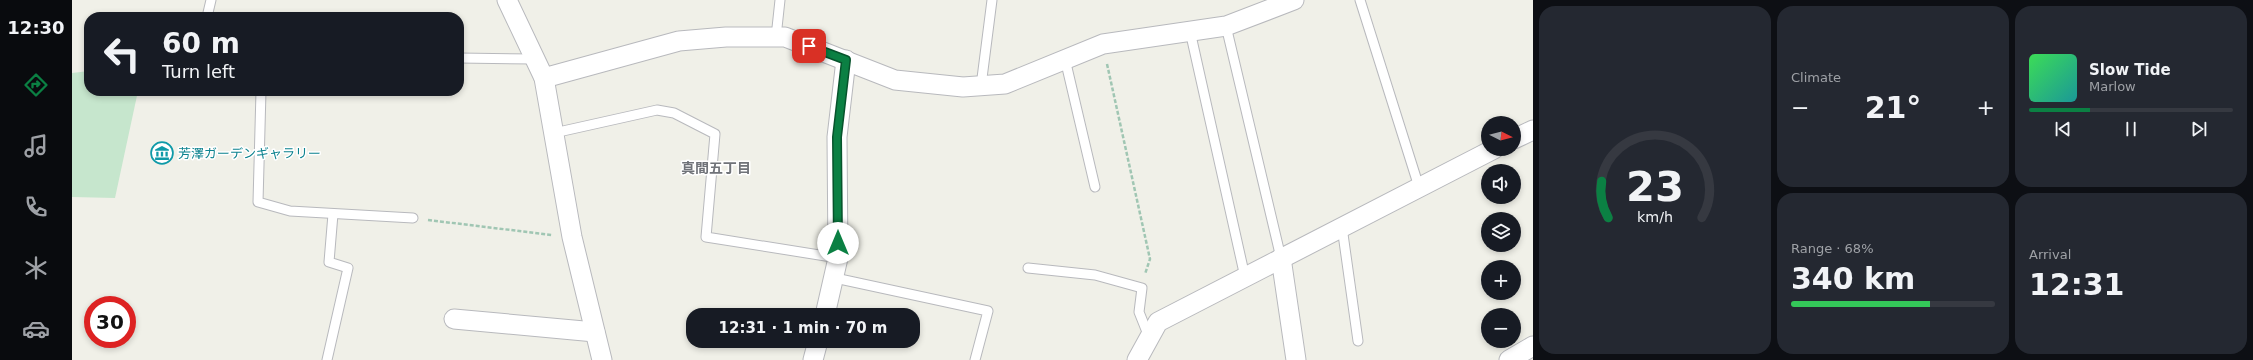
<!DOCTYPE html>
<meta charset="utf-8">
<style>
:root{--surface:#171b24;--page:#242831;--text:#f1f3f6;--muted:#9ea1a6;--line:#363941;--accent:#0b8043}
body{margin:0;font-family:"DejaVu Sans","Noto Sans JP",sans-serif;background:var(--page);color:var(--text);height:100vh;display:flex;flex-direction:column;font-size:15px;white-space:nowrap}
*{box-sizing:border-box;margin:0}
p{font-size:13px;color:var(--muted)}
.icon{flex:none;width:22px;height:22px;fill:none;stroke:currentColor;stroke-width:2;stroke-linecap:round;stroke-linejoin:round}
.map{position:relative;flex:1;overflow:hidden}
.details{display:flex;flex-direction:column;gap:6px;padding:6px;background:#0d0f14;width:720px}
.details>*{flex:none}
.guide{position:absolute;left:12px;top:12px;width:380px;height:84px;border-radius:16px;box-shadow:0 2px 6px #0003;background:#171b24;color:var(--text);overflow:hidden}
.needle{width:26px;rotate:96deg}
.buttons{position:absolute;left:1409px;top:116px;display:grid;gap:8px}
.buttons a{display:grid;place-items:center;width:40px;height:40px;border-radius:50%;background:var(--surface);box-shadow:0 2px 6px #0003;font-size:20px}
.speed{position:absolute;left:12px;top:296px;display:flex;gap:8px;font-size:20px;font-weight:700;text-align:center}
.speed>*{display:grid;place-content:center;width:52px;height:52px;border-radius:50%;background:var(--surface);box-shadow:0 2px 6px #0003;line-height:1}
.speed .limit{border:6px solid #d22;background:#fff;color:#111}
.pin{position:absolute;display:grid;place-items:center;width:34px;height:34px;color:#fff;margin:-17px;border-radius:8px;box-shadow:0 2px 6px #0006}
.me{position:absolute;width:44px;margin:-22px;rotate:0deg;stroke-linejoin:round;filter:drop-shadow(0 0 3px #0008)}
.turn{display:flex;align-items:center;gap:14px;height:84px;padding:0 12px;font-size:18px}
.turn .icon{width:52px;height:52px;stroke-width:2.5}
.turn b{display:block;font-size:28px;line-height:34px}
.big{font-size:30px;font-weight:700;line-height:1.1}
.details .widget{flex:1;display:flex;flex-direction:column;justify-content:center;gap:6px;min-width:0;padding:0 14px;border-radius:16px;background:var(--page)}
.details .dial{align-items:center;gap:0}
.dial svg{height:104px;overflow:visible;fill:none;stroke:var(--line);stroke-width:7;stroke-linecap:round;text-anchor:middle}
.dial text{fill:var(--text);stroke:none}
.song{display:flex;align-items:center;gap:12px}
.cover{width:48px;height:48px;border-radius:6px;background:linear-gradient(135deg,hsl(130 70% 55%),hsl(180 70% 35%))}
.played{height:4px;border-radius:2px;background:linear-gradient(90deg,var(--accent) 30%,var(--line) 30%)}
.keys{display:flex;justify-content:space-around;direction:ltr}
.heat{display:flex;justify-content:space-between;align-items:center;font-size:22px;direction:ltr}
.charge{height:6px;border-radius:3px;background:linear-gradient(90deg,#34c759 68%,var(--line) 0)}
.details .tiles{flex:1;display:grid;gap:6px;grid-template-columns:repeat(3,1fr)}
.widget:first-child{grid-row:span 2}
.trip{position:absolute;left:614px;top:308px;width:234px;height:40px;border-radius:16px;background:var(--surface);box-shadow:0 2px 6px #0003;font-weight:700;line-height:40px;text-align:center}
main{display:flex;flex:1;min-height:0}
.tab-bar{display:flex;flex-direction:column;width:72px;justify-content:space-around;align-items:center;background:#090b0e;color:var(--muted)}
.tab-bar .icon{width:28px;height:28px}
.tab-bar .current{color:var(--accent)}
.tab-bar b{font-size:18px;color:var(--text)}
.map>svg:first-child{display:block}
</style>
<main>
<nav class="tab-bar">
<b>12:30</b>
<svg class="icon current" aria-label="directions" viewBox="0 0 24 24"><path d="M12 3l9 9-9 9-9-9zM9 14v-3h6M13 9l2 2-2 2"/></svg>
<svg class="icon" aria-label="music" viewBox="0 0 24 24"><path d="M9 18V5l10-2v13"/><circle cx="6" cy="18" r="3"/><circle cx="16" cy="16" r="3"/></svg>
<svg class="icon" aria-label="phone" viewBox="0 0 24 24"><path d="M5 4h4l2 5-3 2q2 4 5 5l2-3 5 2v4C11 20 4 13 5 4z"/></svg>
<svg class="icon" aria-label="climate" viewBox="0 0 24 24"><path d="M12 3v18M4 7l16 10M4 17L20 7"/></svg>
<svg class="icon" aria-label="car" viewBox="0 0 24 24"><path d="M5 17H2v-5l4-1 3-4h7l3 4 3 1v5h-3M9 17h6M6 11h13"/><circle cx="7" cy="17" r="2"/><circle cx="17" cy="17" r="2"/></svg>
</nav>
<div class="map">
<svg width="1461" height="360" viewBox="0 0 1461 360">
<rect width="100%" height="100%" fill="#f0f0e8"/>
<path fill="#c6e6cd" d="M 17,71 L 17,91 L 66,91 L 43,198 L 0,197 L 0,73 Z"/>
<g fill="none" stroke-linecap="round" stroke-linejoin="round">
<g stroke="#b8b9bd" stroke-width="11">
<g id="lane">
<path d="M 1288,0 L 1347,187"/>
<path d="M 135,17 L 139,0"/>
<path d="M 1154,26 L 1209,258"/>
<path d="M 1118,31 L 1173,277"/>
<path d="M 704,37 L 708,0"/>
<path d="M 387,58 L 463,59"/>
<path d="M 993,59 L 1023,187"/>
<path d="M 909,86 L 920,0"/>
<path d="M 189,91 L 186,202 L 218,211 L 341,218"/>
<path d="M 482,133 L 585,110 L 602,113 L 643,134 L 634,237 L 766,258"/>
<path d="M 1270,227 L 1286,341"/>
<path d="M 956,268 L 1023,275 L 1070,288 L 1067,312 L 1077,337"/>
<path d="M 763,278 L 916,311 L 903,360"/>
<path d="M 255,360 L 276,268 L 257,262 L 261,214"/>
</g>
</g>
<g stroke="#b8b9bd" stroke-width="21">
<g id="street">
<path d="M 435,0 L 472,78 L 500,237 L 530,360"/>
<path d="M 472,78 L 607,41 L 654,37 L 713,37 L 823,80 L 891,87 L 933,84 L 1031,44 L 1154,26 L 1222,0"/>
<path d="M 1442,139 L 1461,130"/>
<path d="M 1209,258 L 1224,360"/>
<path d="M 753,315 L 766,258 L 765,137 L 774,60"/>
<path d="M 382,319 L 523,332"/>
<path d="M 741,360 L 746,341"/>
<path d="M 1065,360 L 1086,322 L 1422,149"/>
<path d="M 1437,360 L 1461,346"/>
</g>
</g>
<g stroke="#a0c6b3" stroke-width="2.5" stroke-dasharray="4 2" stroke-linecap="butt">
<path d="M 1035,64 L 1078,259 L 1073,274"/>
<path d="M 356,220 L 480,235"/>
</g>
<use href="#lane" stroke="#fff" stroke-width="9"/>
<use href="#street" stroke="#fff" stroke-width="19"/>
</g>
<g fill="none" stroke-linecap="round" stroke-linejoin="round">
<g stroke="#07532c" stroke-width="10">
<path id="route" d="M 737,46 L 774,60 L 765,137 L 766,243"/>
</g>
<use href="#route" stroke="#0b8043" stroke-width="7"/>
</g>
<defs>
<g id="museum-ring" transform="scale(1.15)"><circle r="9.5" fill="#fff" stroke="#0f9aa8" stroke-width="1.5"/><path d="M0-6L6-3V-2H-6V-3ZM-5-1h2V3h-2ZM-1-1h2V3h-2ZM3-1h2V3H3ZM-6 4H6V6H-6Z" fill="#0f9aa8"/></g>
</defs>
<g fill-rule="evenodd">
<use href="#museum-ring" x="90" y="153"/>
</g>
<g text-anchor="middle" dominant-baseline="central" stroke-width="3" stroke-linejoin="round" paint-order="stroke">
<g font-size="13" fill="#0d838f" stroke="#fff" text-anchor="start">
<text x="106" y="153">芳澤ガーデンギャラリー</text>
</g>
<g font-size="14" font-weight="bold" fill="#707379" stroke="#fff">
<text x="644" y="168">真間五丁目</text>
</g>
</g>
</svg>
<div class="buttons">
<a><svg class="needle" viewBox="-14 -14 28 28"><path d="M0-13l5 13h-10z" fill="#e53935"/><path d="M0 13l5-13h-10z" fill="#9ea1a6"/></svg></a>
<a><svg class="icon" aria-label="sound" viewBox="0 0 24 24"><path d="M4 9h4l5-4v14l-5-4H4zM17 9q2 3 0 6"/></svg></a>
<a><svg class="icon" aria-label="layers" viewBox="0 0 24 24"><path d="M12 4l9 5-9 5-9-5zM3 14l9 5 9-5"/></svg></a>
<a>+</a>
<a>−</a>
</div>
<div class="speed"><div class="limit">30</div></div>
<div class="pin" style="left:737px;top:46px;background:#d93025"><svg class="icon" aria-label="arrive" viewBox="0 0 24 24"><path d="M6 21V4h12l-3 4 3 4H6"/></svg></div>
<svg class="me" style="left:766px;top:243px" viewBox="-20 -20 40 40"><circle r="19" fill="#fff"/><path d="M0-13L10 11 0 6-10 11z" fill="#0b8043"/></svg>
<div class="trip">12:31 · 1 min · 70 m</div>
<div class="guide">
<div class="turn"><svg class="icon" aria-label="left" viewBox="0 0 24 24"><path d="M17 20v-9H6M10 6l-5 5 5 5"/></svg><div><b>60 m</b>Turn left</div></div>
</div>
</div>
<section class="details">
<div class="tiles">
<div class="widget dial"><svg viewBox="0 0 100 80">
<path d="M14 69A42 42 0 1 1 86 69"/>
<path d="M14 69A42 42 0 0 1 9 41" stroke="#0b8043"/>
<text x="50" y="56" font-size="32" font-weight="700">23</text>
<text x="50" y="72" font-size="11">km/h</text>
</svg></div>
<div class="widget"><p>Climate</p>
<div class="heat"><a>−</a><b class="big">21°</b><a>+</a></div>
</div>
<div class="widget">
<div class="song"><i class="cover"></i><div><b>Slow Tide</b><p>Marlow</p></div></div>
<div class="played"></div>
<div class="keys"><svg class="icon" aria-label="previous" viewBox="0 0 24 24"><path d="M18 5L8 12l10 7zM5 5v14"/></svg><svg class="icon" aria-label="pause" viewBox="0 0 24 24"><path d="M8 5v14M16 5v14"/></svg><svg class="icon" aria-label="next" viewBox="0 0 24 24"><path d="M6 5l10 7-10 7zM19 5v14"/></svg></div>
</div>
<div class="widget"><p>Range · 68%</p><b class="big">340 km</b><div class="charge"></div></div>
<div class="widget"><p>Arrival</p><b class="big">12:31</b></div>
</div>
</section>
</main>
